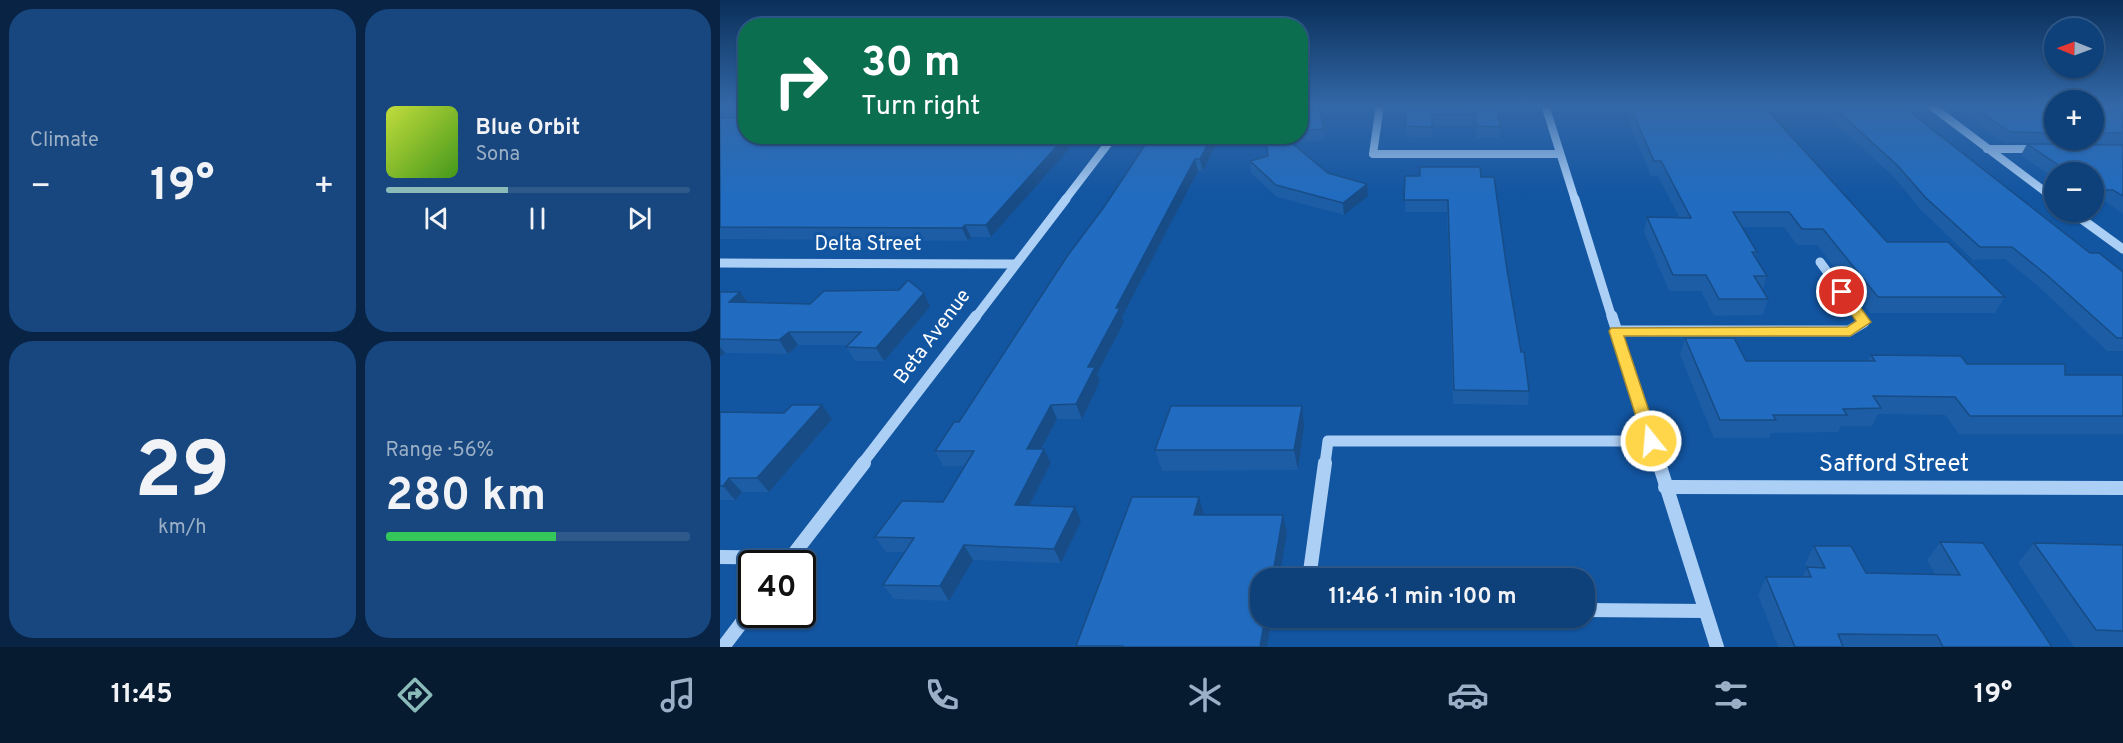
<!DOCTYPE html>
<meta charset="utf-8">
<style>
:root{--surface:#0e4079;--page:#17477e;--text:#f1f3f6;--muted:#9bafc6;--line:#2e598a;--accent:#8bbbb9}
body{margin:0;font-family:Overpass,sans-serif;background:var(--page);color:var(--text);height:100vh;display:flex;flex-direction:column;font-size:22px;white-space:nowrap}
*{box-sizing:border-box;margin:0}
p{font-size:20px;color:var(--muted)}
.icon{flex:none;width:33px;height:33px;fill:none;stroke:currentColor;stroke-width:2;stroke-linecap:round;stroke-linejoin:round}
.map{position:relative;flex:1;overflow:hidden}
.sheet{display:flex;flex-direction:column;gap:9px;padding:9px;background:#082343;width:720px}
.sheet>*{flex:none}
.guide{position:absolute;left:18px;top:18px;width:570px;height:126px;border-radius:24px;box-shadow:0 2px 4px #0004,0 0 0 2px var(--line);background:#0b6e4f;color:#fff;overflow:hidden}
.needle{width:39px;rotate:271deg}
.fabs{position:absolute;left:1324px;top:18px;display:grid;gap:12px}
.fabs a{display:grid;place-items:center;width:60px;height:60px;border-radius:50%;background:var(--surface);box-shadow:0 2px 4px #0004,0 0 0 2px var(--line);font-size:30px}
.speed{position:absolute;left:18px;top:550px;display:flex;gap:12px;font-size:30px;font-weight:700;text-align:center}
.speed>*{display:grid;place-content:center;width:78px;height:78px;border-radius:50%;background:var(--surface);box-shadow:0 2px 4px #0004,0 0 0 2px var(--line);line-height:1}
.speed .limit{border:3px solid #111;border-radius:9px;background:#fff;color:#111}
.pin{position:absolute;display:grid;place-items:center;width:51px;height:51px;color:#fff;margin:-26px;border:3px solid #fff;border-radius:50%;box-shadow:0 2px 6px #0007}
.me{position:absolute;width:66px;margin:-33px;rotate:343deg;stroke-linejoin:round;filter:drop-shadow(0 0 4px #0008)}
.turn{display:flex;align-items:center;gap:21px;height:126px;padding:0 24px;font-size:27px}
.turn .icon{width:78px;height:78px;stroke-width:2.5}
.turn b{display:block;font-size:42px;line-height:51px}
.big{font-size:45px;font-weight:700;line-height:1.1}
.sheet .card{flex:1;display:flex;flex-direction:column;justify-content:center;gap:9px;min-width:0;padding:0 21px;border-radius:24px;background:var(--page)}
.sheet .dial{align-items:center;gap:0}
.dial b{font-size:78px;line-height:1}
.song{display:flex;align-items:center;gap:18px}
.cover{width:72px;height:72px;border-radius:9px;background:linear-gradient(135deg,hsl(70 70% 55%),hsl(100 70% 35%))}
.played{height:6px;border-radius:3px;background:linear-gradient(90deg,var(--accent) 40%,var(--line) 40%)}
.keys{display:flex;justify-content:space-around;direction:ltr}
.heat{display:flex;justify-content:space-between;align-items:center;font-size:33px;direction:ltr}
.charge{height:9px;border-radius:4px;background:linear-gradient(90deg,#34c759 56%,var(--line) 0)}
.sheet .tiles{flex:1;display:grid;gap:9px;grid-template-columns:repeat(2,1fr)}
.trip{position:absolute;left:530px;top:568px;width:345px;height:60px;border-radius:24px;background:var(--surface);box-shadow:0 2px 4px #0004,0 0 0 2px var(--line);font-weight:700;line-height:60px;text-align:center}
.tab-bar{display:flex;height:96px;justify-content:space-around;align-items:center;background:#061a30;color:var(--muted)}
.tab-bar .icon{width:42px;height:42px}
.tab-bar .on{color:var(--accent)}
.tab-bar b{font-size:27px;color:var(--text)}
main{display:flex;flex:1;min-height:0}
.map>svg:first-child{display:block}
</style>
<main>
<section class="sheet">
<div class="tiles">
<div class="card"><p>Climate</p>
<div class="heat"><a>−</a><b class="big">19°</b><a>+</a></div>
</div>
<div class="card">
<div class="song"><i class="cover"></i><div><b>Blue Orbit</b><p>Sona</p></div></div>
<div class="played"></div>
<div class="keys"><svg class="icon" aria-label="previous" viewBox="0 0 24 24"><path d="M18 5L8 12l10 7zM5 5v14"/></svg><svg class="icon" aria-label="pause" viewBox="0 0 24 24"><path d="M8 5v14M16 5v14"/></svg><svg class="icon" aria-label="next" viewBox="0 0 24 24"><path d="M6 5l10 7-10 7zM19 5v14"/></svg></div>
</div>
<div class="card dial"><b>29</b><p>km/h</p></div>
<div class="card"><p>Range · 56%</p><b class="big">280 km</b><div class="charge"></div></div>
</div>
</section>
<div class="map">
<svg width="1403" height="647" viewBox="0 0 1403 647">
<rect width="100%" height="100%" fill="#1255a1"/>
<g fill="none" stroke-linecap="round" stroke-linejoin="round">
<g stroke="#accff5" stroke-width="8">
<path d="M 660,105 L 653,154 L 839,154"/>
<path d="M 825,105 L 855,200"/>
<path d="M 1210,105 L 1335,199"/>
<path d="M 1267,149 L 1318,149"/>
<path d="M 345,200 L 394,136"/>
</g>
<g stroke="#accff5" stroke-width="9">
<path d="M 855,199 L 892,318"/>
<path d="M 1352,212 L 1403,249"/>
<path d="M 1100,262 L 1141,318"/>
<path d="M 0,263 L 295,264"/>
<path d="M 255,318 L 346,199"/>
</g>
<g stroke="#accff5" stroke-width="11">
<path d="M 892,316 L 939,464"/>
<path d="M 896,331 L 1129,331 L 1144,322 L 1140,316"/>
<path d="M 142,464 L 256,316"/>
<path d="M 605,464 L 608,441 L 931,441"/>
</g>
<g stroke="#accff5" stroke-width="14">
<path d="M 939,463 L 997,647"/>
<path d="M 945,487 L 1403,488"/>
<path d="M 0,557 L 71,558"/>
<path d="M 66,564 L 144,463"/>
<path d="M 589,579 L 605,463"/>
<path d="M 864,610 L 985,611"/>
<path d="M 3,647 L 32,609"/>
</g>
</g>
<g fill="#1c5da5">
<path d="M 0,105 L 26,105 L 26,136 L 357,136 L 348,147 L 349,149 L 271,237 L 251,237 L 248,241 L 0,239 L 0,118 L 22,117 L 4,117 L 0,109 Z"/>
<path d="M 580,105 L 611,105 L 610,114 L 600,114 L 604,129 L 605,140 L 570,143 L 608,173 L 647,184 L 648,196 L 624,215 L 557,197 L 531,173 L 530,161 L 548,156 L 546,136 L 580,136 Z"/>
<path d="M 687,105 L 752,114 L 752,125 L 712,125 L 712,138 L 685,137 L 685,126 Z"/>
<path d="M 754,105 L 777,105 L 780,127 L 779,138 L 756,138 Z"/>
<path d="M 902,105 L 1043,105 L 1167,242 L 1285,297 L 1275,313 L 1150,313 L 1097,245 L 1077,245 L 1064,227 L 1022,227 L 1037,252 L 1035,257 L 1047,276 L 1043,290 L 1048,299 L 1043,315 L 994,316 L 981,291 L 949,291 L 924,232 L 927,217 L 959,217 L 938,176 L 931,176 Z"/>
<path d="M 1089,105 L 1181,105 L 1370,253 L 1403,272 L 1403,351 L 1387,351 L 1320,288 L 1285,259 L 1253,260 L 1200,209 L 1174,177 L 1102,112 L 1096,112 Z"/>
<path d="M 1232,105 L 1335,105 L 1335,140 L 1374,140 L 1374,105 L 1403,105 L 1403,145 L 1284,143 Z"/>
<path d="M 500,136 L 483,171 L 478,171 L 402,317 L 404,322 L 377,374 L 380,381 L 362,419 L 337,419 L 322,449 L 324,449 L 331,463 L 309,505 L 361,521 L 341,563 L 253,560 L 229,601 L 174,599 L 163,585 L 185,552 L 166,552 L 155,537 L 223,502 L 245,466 L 223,466 L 215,451 L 239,422 L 384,207 Z"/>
<path d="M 1307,144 L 1403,145 L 1403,214 L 1386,202 L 1374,202 L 1374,172 L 1335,172 L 1335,179 L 1301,155 Z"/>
<path d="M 685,176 L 761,177 L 787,270 L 801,352 L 809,391 L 808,405 L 733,404 L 727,212 L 685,212 Z"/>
<path d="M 0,292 L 27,302 L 90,304 L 204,293 L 210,307 L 164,361 L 135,361 L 126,347 L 128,345 L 78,345 L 68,354 L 5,353 L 0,357 Z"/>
<path d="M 965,338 L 1026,361 L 1147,361 L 1151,355 L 1247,364 L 1345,375 L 1403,375 L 1403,434 L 1239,434 L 1225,415 L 1158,414 L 1152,426 L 1121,426 L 1118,432 L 1051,433 L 1049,438 L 994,438 L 960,355 Z"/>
<path d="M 102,405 L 112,419 L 49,492 L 22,492 L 15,500 L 0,500 L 0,412 L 64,413 Z"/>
<path d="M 584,426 L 578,470 L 442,471 L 435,450 Z"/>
<path d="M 484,515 L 563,515 L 567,533 L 540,618 L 552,618 L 547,647 L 357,647 L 356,646 Z"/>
<path d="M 1220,542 L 1332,647 L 1058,647 L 1038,595 L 1046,577 L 1082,577 L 1087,568 L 1085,564 L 1094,546 L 1146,573 L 1215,574 L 1207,560 Z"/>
<path d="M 1314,543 L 1403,545 L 1403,647 L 1354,647 L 1298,563 Z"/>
</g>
<g fill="#174c86">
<path d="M 344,136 L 357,136 L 348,147 L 349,149 L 271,237 L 266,225 Z"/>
<path d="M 492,136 L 500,136 L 483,171 L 480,159 Z"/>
<path d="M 475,159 L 478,171 L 402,317 L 404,322 L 377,374 L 380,381 L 362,419 L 356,404 L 368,367 L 396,308 Z"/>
<path d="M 647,184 L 648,196 L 624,215 L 623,203 Z"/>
<path d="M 245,225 L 251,237 L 248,241 L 242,228 Z"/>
<path d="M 20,292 L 30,306 L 9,302 Z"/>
<path d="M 204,293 L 210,307 L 164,361 L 156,348 Z"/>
<path d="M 69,332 L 78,345 L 68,354 L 59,340 Z"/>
<path d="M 0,347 L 5,353 L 0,357 Z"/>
<path d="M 102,405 L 112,419 L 49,492 L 37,478 Z"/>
<path d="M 331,405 L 337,419 L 314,463 L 307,449 Z"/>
<path d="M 582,406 L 584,426 L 578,470 L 574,450 Z"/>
<path d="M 324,449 L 331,463 L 302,520 L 295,505 Z"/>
<path d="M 9,478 L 22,492 L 15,500 L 3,486 Z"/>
<path d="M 479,497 L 484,516 L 474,515 Z"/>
<path d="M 355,507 L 361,521 L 341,563 L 334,549 Z"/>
<path d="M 563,515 L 567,533 L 559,579 L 552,579 Z"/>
<path d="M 244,545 L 253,560 L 229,601 L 220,586 Z"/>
<path d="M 545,618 L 552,618 L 547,647 L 540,647 Z"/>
</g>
<g fill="#216cc0" stroke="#174c86" stroke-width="1.5">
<path d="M 0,105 L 26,105 L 26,111 L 22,107 L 0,106 Z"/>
<path d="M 580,105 L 599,105 L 604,129 L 580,131 Z"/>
<path d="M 687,105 L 751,105 L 752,114 L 712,114 L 712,127 L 685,126 Z"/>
<path d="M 755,105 L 777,105 L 780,127 L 756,126 Z"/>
<path d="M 909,105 L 1043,105 L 1167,242 L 1228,242 L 1285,297 L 1158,297 L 1103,229 L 1082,229 L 1069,212 L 1013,212 L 1037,252 L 1032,252 L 1047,276 L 1034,276 L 1048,299 L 999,299 L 986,275 L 953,275 L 927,217 L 971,218 L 941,161 L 934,161 Z"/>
<path d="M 1111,105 L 1181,105 L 1370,253 L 1379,253 L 1403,272 L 1403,338 L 1397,338 L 1328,276 L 1292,247 L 1260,247 L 1205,197 L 1178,166 Z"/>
<path d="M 1251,105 L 1335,105 L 1335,133 L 1290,132 Z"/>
<rect x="1374" y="105" width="29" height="28"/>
<path d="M 26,112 L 26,136 L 344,136 L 343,137 L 345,137 L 266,225 L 245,225 L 242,228 L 0,227 L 0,118 L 22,118 Z"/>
<path d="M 431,136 L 492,136 L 480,159 L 475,159 L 396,308 L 400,308 L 368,367 L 375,367 L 356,404 L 331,405 L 307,449 L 324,449 L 295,505 L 355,507 L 334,549 L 244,545 L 220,586 L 163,585 L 194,538 L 155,537 L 182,501 L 223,502 L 254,451 L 215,451 L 234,422 L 239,422 L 348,255 L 384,207 Z"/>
<path d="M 546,136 L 563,136 L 608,173 L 647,184 L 623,203 L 556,185 L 530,161 L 548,156 Z"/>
<path d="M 1307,144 L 1403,145 L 1403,196 L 1393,190 L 1374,190 L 1374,172 L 1349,172 Z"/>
<path d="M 700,167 L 760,167 L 761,177 L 774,177 L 787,270 L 801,352 L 804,352 L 809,391 L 734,390 L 728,200 L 684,200 L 685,176 L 700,176 Z"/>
<path d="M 188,280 L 204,293 L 156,348 L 126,347 L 141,332 L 69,332 L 59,340 L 0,339 L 0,292 L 20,292 L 9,302 L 90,304 L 104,291 L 179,290 Z"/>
<path d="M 965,338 L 1014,338 L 1026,361 L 1155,361 L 1151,355 L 1241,356 L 1247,364 L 1345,364 L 1345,375 L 1403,375 L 1403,416 L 1250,416 L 1235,397 L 1153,396 L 1161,408 L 1123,409 L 1127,415 L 1053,415 L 1056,420 L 1000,420 Z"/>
<path d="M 72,405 L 102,405 L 37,478 L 9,478 L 3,486 L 0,486 L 0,412 L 64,413 Z"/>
<path d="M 451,406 L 582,406 L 574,450 L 435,450 Z"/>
<path d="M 412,497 L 479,497 L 474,515 L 563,515 L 552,579 L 540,579 L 540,618 L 545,618 L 540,647 L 403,647 L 403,646 L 356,646 Z"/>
<path d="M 1220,542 L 1263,543 L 1332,647 L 1223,647 L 1217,635 L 1118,634 L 1123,647 L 1075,647 L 1046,577 L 1091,577 L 1087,567 L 1105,568 L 1094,546 L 1131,546 L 1146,573 L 1240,575 Z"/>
<path d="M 1314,543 L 1403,545 L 1403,631 L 1376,630 Z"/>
</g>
<linearGradient id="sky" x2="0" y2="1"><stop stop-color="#0a2f59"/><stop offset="0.54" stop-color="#3368a8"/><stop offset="1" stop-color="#3368a8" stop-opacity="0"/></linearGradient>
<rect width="1403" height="196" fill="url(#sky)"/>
<path fill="#ffd54a" stroke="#a68a30" stroke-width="1.5" d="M 1122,288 L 1127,289 L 1151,322 L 1130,336 L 904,336 L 939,441 L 937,445 L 925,445 L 889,331 L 891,328 L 1127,327 L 1136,321 L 1116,292 Z"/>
<g text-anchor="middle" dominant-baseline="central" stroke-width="6" stroke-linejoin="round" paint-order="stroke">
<g font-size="20" fill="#fff" stroke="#1255a1">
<text x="148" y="245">Delta Street</text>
<text transform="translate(213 337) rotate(-53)">Beta Avenue</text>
</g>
<g font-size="24" fill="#fff" stroke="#1255a1">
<text x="1174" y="465">Safford Street</text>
</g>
</g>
</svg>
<div class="fabs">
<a><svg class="needle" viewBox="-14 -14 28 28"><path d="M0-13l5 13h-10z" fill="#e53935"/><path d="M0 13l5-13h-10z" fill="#9bafc6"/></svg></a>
<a>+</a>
<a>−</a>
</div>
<div class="speed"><div class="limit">40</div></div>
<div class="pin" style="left:1122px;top:292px;background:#d93025"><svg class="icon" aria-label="arrive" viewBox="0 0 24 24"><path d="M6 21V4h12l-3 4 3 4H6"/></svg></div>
<svg class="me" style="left:931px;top:441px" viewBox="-20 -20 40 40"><circle r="17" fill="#ffd54a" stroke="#fff" stroke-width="3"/><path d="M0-11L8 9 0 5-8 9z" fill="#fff"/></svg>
<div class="trip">11:46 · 1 min · 100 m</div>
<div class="guide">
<div class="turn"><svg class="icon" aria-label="right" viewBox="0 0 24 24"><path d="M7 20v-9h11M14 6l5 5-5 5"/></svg><div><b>30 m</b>Turn right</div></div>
</div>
</div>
</main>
<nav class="tab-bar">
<b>11:45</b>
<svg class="icon on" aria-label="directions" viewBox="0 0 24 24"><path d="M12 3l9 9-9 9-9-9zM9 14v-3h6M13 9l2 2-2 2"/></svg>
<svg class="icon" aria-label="music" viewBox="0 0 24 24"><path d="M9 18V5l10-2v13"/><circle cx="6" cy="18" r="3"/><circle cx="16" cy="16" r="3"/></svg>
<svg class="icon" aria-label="phone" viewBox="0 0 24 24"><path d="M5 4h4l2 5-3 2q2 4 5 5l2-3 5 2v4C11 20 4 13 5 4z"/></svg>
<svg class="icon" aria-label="climate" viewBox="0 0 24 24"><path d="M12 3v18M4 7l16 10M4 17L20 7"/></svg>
<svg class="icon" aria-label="car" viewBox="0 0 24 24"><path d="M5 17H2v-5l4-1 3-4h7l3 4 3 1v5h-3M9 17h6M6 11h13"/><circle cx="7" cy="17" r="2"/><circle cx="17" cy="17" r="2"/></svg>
<svg class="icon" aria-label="filters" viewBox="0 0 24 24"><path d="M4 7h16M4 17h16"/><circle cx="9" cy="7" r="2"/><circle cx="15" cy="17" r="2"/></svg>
<b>19°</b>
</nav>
